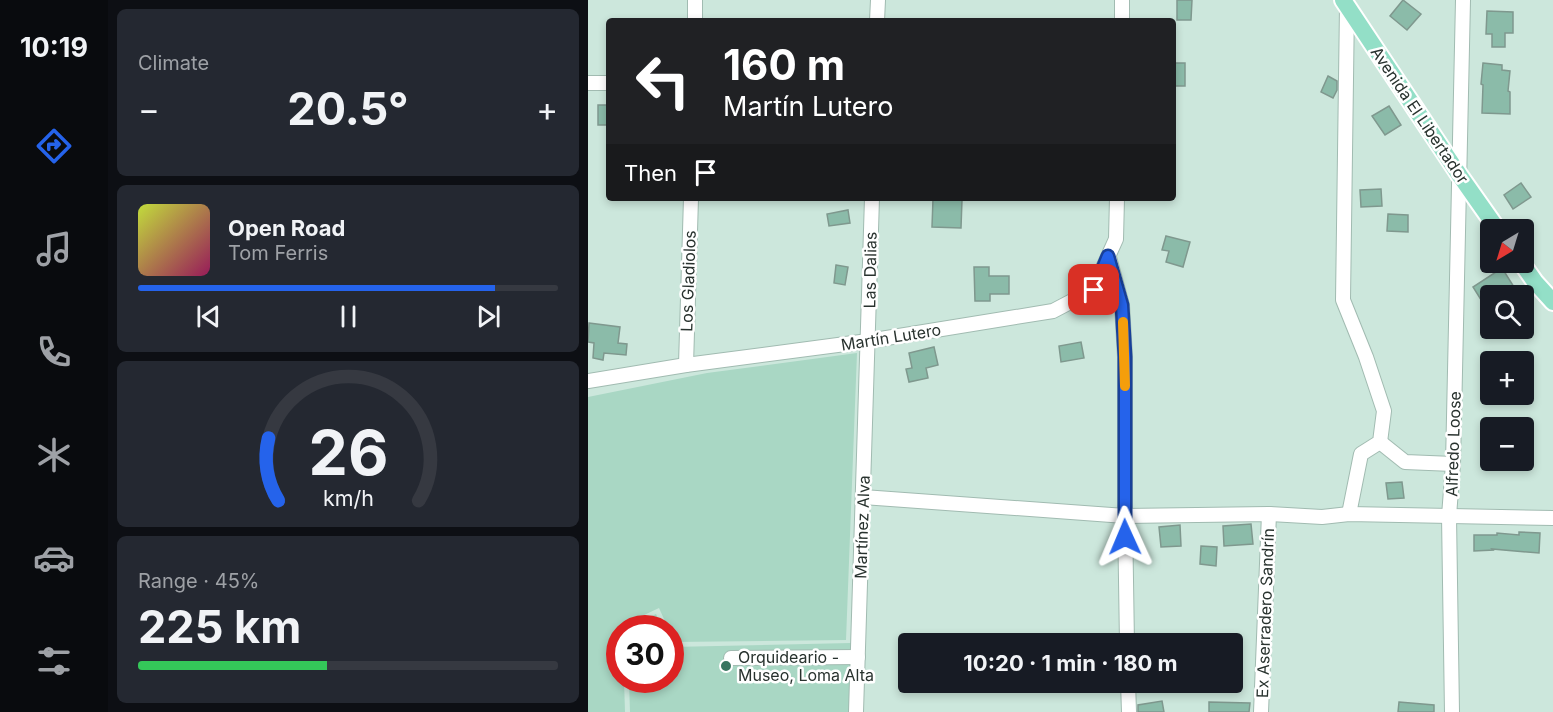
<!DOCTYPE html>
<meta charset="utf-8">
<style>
:root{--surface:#171b24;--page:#242831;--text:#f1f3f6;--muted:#9ea1a6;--line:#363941;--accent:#2563eb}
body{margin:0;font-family:Inter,sans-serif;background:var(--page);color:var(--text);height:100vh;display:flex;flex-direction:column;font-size:22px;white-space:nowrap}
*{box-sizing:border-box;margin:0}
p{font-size:20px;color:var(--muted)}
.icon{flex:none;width:33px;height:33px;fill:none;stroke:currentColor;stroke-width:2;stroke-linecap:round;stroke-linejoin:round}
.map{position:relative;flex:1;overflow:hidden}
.panel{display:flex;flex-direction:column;gap:9px;padding:9px;background:#0d0f14;width:480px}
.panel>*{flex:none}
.top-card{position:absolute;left:18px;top:18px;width:570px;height:183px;border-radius:6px;box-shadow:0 3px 9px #0003;background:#202124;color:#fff;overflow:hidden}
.needle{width:39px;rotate:218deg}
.tools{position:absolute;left:892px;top:219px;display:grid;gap:12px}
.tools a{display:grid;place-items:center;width:54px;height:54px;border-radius:6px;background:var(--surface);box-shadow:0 3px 9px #0003;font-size:30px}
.speed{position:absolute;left:18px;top:615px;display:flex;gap:12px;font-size:30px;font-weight:700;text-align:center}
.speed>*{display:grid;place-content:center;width:78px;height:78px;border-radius:50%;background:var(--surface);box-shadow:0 3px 9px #0003;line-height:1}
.speed .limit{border:9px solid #d22;background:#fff;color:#111}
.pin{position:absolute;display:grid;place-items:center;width:51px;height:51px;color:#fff;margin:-26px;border-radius:12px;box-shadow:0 3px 9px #0006}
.me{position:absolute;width:66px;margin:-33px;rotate:359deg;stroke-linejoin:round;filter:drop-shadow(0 0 4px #0008)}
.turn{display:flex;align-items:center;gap:21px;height:126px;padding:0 18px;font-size:27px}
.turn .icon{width:78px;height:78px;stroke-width:2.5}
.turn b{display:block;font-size:42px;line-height:51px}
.then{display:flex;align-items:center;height:57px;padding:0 18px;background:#0003;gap:12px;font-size:22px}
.big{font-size:45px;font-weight:700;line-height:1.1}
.panel .tile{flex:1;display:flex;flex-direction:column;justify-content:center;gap:9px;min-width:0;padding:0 21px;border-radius:9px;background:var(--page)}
.panel .dial{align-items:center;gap:0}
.dial svg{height:156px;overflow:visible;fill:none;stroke:var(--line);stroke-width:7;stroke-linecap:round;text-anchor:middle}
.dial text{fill:var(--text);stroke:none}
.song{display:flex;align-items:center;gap:18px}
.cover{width:72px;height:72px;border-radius:9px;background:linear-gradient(135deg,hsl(70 70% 55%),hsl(330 70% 35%))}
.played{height:6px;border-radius:3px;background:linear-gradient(90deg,var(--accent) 85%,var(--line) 85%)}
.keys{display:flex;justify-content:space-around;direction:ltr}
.heat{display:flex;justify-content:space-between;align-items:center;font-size:33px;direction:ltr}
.charge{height:9px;border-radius:4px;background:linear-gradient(90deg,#34c759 45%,var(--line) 0)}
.trip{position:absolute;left:310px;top:633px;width:345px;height:60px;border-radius:6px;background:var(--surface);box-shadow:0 3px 9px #0003;font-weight:700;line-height:60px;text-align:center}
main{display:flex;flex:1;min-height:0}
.tabs{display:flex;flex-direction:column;width:108px;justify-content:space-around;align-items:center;background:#090b0e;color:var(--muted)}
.tabs .icon{width:42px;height:42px}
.tabs .on{color:var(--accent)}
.tabs b{font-size:27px;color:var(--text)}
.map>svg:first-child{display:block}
</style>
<main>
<nav class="tabs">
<b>10:19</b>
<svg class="icon on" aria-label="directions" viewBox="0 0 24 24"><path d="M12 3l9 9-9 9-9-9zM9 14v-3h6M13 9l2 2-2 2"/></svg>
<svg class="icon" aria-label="music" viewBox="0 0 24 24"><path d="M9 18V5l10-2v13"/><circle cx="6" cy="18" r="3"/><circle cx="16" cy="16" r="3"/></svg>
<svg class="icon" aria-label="phone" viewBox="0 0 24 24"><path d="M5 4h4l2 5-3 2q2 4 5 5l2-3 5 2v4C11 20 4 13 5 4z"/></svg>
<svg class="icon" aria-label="climate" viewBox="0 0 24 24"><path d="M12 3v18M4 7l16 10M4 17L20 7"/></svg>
<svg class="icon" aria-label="car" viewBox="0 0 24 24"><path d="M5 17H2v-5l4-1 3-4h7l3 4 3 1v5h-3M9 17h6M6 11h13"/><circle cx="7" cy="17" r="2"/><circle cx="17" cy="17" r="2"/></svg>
<svg class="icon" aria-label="filters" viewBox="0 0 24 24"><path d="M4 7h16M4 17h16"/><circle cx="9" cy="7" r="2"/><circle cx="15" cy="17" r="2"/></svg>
</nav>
<section class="panel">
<div class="tile"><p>Climate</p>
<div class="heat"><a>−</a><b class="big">20.5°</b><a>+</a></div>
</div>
<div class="tile">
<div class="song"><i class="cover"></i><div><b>Open Road</b><p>Tom Ferris</p></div></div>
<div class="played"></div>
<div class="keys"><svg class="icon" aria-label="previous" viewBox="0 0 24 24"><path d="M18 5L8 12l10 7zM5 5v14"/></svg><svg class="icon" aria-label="pause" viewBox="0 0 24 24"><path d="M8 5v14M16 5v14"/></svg><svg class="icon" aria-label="next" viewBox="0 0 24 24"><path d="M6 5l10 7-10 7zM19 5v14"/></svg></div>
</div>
<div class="tile dial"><svg viewBox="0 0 100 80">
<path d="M14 69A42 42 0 1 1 86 69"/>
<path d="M14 69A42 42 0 0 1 9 37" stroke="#2563eb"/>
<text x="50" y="56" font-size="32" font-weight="700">26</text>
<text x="50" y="72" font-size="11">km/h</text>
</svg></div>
<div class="tile"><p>Range · 45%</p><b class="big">225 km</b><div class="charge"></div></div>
</section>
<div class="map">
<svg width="965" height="712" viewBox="0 0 965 712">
<rect width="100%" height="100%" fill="#cce7dc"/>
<g fill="#a9d7c4">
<path d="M 269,353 L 258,640 L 85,642 L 83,635 L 82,628 L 80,628 L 71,608 L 35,625 L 34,628 L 32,628 L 32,680 L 36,680 L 37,712 L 0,712 L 0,397 L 119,373 Z"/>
<path d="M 68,614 L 74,628 L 40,628 Z"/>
<path d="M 263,643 L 264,662 L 262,712 L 42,712 L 41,680 L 82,680 L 83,647 Z"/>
</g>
<g fill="#8bbba9" stroke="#7f988e" stroke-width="1.5">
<path d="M 589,0 L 604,0 L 603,20 L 589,20 Z"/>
<path d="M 815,0 L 833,14 L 819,30 L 802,16 Z"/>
<path d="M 899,11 L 925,12 L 925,33 L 917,33 L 917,47 L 904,47 L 904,34 L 898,34 Z"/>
<rect x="585" y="63" width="12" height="23"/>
<path d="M 895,63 L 914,65 L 914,70 L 922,71 L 920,91 L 922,92 L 922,114 L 894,113 L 895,85 L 893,84 Z"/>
<path d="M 740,76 L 749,81 L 749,90 L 745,98 L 733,92 Z"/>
<rect x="10" y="105" width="11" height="20"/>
<path d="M 801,106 L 813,125 L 797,135 L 784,116 Z"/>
<path d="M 933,183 L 943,197 L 925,209 L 916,195 Z"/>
<path d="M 793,189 L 794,206 L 773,207 L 772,190 Z"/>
<path d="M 345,199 L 374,200 L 373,228 L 344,227 Z"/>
<path d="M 260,210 L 262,223 L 241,226 L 239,214 Z"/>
<path d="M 800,214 L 820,215 L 820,232 L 799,231 Z"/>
<path d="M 578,236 L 602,242 L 595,267 L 578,262 L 581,251 L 574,250 Z"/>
<path d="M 248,265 L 260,267 L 257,285 L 246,283 Z"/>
<path d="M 386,267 L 401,267 L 401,276 L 421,276 L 421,294 L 402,294 L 402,301 L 387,301 Z"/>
<path d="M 914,268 L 926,287 L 913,296 L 903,296 L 903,298 L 895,303 L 885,287 Z"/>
<path d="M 1,323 L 32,327 L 30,343 L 39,344 L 38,355 L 16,353 L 15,360 L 5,358 L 6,343 L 0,342 Z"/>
<path d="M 493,342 L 496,358 L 473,362 L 471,346 Z"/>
<path d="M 346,347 L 350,365 L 338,368 L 340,378 L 321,382 L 318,369 L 324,368 L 321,353 Z"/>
<path d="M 814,482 L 816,498 L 800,499 L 798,483 Z"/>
<path d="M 663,524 L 665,544 L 636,546 L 635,526 Z"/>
<path d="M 592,525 L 593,546 L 573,547 L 571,527 Z"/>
<path d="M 931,532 L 952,533 L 951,553 L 904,549 L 905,550 L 886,551 L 886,535 L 909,535 L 909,533 L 931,535 Z"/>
<path d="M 613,546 L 629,547 L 628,566 L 612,564 Z"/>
<path d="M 574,701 L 576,712 L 550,712 L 550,705 Z"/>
<path d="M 621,702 L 662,703 L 661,712 L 621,712 Z"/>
<path d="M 811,702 L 846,705 L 846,712 L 810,712 Z"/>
</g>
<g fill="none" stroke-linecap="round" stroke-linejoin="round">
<g stroke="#a1bbb1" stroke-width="16">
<g id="minor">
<path d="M 759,6 L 755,300 L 778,357 L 796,411 L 792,442 L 773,454 L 761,514"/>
<path d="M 107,21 L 107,0"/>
<path d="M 289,21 L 290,0"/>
<path d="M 534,21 L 534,0"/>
<path d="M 0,83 L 21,83"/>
<path d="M 521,257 L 534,305 L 537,357 L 537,516 L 539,644"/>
<path d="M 98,365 L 103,198"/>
<path d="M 0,381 L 98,365 L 280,341 L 465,311 L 505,290 L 528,239 L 529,198"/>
<path d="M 792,442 L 817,462 L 865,464"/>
<path d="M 275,497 L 537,516 L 681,514 L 734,517 L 761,514 L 965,518"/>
<path d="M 143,658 L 270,657"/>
<path d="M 540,682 L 541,712"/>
<path d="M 268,712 L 284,198"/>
<path d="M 673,712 L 681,514"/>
<path d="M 864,712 L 861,516 L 865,464 L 875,0"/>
</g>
</g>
<g stroke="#fff" stroke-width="20">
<g id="major">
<path d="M 755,0 L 872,176 L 910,230"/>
<path d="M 933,262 L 947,282 L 965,302"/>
</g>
</g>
<use href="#minor" stroke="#fff" stroke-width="14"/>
<use href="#major" stroke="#93dfc7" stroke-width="16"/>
</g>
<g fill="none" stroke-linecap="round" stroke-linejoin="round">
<g stroke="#184099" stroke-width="15">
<path id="route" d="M 506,290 L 520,256 L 534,305 L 537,357 L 537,537"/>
</g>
<use href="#route" stroke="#2563eb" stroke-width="10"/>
<path stroke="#f59e0b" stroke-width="10" d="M 535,322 L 537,386"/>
</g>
<circle fill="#387560" stroke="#fff" stroke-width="2" cx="138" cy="666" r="6"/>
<g text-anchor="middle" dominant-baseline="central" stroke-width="5" stroke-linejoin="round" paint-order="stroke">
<g font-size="16" fill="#28322e" stroke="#fff">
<text transform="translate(832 115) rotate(56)">Avenida El Libertador</text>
<text transform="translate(282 270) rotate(-89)">Las Dalias</text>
<text transform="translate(100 281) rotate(-88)">Los Gladiolos</text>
<text transform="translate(303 337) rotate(-9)">Martín Lutero</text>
<text transform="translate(865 444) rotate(-88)">Alfredo Loose</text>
<text transform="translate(274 527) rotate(-88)">Martínez Alva</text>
<text transform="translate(677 613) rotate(-88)">Ex Aserradero Sandrín</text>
</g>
<g font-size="16" fill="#28322e" stroke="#fff" text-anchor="start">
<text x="150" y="657">Orquideario -<tspan x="150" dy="18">Museo, Loma Alta</tspan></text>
</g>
</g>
</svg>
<div class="tools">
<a><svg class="needle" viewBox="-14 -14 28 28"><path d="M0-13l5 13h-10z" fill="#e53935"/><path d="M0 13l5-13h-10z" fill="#9ea1a6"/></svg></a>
<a><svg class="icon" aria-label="search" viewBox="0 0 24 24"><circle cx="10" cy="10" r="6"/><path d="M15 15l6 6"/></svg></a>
<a>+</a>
<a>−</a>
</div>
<div class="speed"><div class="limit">30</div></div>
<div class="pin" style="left:506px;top:290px;background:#d93025"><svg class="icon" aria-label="arrive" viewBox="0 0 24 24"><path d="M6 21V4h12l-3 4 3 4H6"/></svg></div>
<svg class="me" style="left:537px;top:537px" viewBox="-20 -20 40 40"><path d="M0-17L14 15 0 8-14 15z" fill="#2563eb" stroke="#fff" stroke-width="4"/></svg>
<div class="trip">10:20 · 1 min · 180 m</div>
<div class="top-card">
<div class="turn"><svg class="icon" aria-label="left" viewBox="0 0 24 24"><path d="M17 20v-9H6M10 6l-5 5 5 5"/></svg><div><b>160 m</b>Martín Lutero</div></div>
<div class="then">Then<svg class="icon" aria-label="arrive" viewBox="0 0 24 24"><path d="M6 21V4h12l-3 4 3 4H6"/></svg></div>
</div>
</div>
</main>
